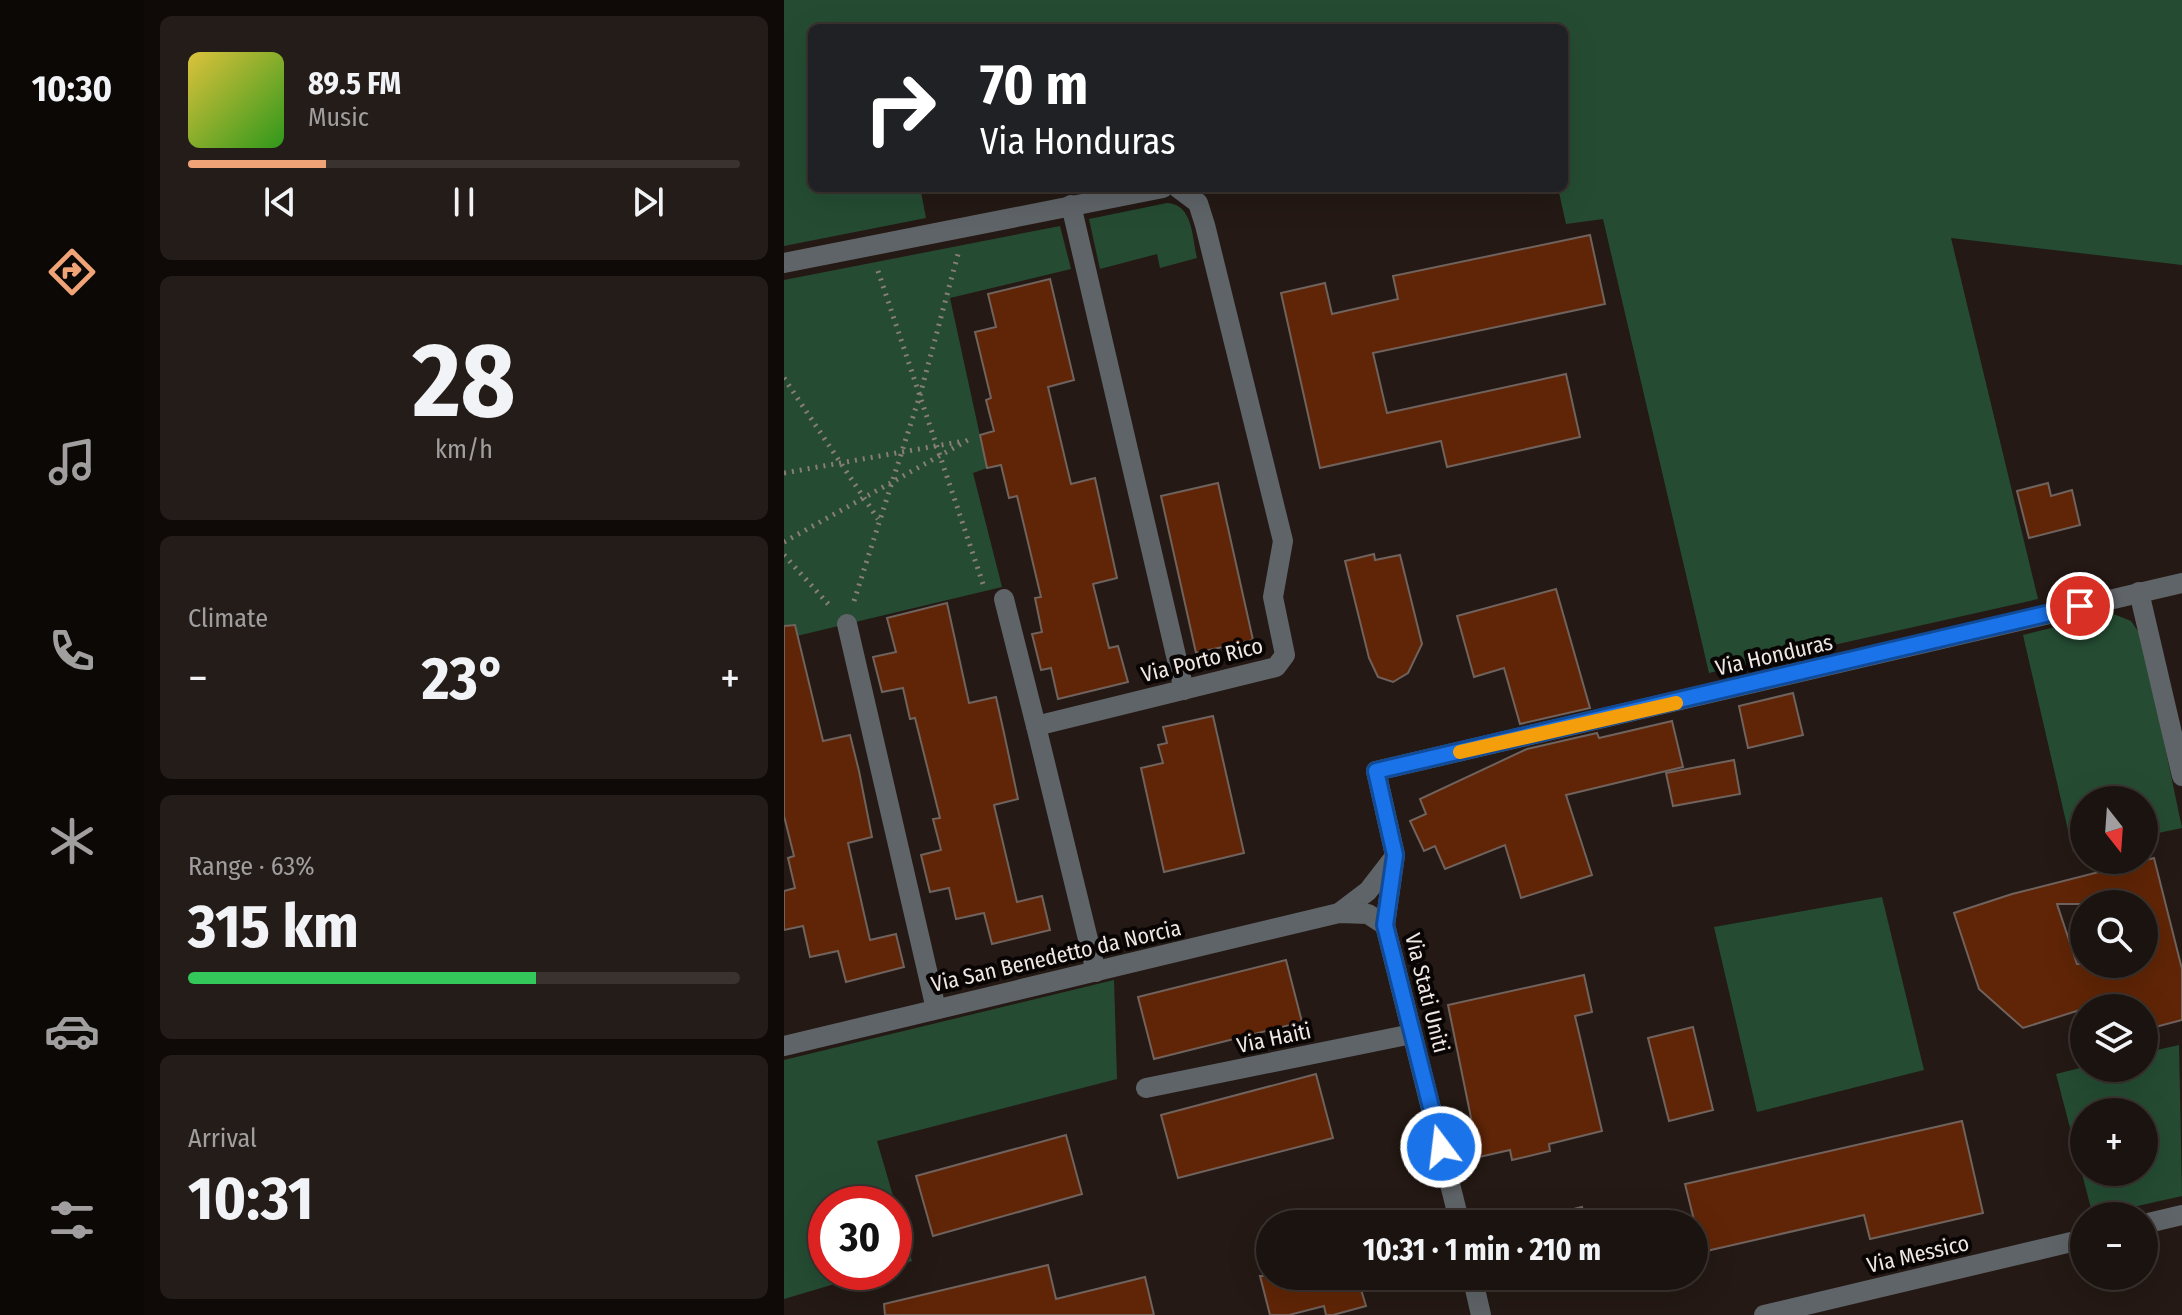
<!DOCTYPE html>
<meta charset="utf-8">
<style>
:root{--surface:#1b130f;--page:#241c18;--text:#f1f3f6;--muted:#a09e9e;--line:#39322f;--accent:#efa377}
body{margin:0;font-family:"Fira Sans Condensed",sans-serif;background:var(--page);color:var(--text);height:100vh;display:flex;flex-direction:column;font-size:30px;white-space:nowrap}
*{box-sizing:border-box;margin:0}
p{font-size:26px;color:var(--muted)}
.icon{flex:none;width:44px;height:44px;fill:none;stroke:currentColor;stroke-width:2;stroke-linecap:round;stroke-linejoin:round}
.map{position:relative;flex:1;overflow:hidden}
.panel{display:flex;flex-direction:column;gap:16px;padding:16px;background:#0f0a08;width:640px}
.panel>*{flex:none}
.guide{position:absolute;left:24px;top:24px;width:760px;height:168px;border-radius:12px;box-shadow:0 8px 32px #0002,0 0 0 2px var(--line);background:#202124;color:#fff;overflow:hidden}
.needle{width:52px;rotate:163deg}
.buttons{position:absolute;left:1286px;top:786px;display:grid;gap:16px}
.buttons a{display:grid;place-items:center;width:88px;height:88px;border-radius:50%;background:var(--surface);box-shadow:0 8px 32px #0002,0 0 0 2px var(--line);font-size:40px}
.speed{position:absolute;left:24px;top:1186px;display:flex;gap:16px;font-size:40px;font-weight:700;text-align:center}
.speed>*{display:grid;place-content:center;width:104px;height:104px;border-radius:50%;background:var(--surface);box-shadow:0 8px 32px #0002,0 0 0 2px var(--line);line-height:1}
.speed .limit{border:12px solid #d22;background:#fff;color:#111}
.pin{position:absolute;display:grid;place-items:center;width:68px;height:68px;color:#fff;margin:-34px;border:4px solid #fff;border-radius:50%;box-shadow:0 2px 8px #0007}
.me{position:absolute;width:88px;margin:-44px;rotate:345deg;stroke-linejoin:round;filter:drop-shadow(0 0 6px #0008)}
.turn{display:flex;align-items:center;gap:28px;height:168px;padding:0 40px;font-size:36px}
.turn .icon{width:104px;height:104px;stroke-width:2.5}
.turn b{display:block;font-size:56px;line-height:68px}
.big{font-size:60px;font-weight:700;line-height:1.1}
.panel .widget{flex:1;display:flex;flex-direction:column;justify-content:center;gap:12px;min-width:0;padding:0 28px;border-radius:12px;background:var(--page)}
.panel .dial{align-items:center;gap:0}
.dial b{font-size:104px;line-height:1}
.song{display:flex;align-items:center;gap:24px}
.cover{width:96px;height:96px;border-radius:12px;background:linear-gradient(135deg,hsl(50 70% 55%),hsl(110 70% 35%))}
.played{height:8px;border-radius:4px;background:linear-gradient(90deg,var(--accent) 25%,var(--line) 25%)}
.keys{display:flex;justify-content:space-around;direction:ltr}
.heat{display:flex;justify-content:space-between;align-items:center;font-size:44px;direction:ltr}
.charge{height:12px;border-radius:6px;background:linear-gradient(90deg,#34c759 63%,var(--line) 0)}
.trip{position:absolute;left:472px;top:1210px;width:452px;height:80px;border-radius:40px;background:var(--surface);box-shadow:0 8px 32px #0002,0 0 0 2px var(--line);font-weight:700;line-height:80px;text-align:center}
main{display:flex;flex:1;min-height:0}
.menu{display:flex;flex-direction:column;width:144px;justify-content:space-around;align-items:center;background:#0b0806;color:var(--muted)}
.menu .icon{width:56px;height:56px}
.menu .selected{color:var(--accent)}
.menu b{font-size:36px;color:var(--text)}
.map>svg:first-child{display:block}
</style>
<main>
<nav class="menu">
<b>10:30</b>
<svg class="icon selected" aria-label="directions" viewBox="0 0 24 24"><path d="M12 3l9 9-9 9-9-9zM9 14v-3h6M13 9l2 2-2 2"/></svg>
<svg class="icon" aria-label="music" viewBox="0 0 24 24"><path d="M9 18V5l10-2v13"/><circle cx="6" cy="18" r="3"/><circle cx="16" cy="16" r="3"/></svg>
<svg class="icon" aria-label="phone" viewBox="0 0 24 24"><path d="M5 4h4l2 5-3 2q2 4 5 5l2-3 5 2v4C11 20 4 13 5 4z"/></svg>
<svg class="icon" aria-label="climate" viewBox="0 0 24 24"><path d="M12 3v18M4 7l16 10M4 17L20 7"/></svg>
<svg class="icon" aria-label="car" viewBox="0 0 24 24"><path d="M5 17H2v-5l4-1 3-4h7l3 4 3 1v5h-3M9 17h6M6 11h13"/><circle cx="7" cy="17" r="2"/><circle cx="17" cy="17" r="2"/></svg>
<svg class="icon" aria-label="filters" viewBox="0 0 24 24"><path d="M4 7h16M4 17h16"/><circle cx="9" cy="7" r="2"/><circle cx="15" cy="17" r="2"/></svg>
</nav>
<section class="panel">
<div class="widget">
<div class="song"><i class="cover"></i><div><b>89.5 FM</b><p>Music</p></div></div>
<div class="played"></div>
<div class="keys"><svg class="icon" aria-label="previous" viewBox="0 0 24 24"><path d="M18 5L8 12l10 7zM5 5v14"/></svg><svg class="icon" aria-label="pause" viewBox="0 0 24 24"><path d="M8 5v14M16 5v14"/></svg><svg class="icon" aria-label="next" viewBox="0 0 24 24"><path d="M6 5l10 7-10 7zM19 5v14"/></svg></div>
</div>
<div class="widget dial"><b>28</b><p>km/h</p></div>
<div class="widget"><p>Climate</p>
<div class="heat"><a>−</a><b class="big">23°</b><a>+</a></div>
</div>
<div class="widget"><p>Range · 63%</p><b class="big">315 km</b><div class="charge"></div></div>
<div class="widget"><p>Arrival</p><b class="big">10:31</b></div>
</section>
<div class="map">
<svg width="1398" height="1315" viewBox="0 0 1398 1315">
<rect width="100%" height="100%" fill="#241914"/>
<g fill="#254c33" fill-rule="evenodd">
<path d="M 0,0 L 1398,0 L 1398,265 L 1167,238 L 1254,599 L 925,673 L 819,219 L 782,224 L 774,188 L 780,188 L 780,28 L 28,28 L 28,188 L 155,188 L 137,192 L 142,218 L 0,246 Z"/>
<path d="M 383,203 C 409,204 408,237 413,258 L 376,268 L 373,254 L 316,269 L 305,219 Z"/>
<path d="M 276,226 L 287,269 L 166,298 L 203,468 L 189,473 L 218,587 L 0,639 L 0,280 Z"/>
<path d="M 1327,613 L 1347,621 L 1358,637 L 1398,828 L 1360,836 L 1360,800 L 1300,800 L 1300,850 L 1289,852 L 1239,635 Z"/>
<path d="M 1098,897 L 1140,1070 L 973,1112 L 930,927 Z"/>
<path d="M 330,980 L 333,1079 L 93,1141 L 128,1261 L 110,1267 L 110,1204 L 42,1204 L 42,1272 L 91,1272 L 0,1299 L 0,1060 Z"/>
<path d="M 1395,1045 L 1398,1196 L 1309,1216 L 1272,1074 L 1300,1067 L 1360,1068 L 1360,1053 ZM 1300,1112 L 1360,1112 L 1360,1172 L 1300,1172 Z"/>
</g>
<g fill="#602506" stroke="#70625d" stroke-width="2" fill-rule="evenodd">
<path d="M 806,235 L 821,304 L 589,353 L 603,413 L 782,374 L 796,437 L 663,467 L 657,441 L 536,468 L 497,293 L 541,283 L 548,314 L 614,299 L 609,276 Z"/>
<path d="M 266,279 L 290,380 L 264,387 L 287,484 L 311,478 L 333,578 L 309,584 L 325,648 L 334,646 L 344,682 L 274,699 L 267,668 L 257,670 L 248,634 L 258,632 L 251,598 L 257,597 L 233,496 L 225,498 L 217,465 L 203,468 L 196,435 L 210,431 L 202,400 L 207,398 L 191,332 L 212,327 L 204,294 Z"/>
<path d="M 434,483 L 469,640 L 412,653 L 377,496 Z"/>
<path d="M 1264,483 L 1267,496 L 1288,490 L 1296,525 L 1245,538 L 1233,491 Z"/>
<path d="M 590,554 L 591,560 L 616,555 L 638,644 L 624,673 L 609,682 L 594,677 L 585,658 L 561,561 Z"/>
<path d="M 772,589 L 806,708 L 736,724 L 720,668 L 690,677 L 673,616 Z"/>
<path d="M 163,603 L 185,703 L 212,697 L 220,733 L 234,799 L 210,805 L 233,902 L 258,896 L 266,930 L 208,944 L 200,913 L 172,919 L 165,888 L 146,892 L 137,855 L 157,850 L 149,819 L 156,818 L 131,718 L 126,719 L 119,688 L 98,692 L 89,657 L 112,652 L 103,618 Z"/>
<path d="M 11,625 L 39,741 L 66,735 L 75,771 L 88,837 L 64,843 L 86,940 L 112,934 L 120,967 L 62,982 L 54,951 L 26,957 L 19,926 L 0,930 L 0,891 L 11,888 L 4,858 L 10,856 L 0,816 L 0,626 Z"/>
<path d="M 1009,693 L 1019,735 L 964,748 L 955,706 Z"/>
<path d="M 429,716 L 460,853 L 380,872 L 357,768 L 379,763 L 374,745 L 383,743 L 379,727 Z"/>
<path d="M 888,721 L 899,767 L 782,795 L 808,875 L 737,898 L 721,845 L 661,869 L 651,846 L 640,851 L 626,821 L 642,814 L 636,799 L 743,749 L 813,733 L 815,738 Z"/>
<path d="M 950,760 L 956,794 L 889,806 L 882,773 Z"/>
<path d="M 1370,858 L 1398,969 L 1398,1020 L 1360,1030 L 1360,1008 L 1343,1008 L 1340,996 L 1239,1028 L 1195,989 L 1170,913 L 1228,894 ZM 1273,904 L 1360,904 L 1360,964 L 1293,964 Z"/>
<path d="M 502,960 L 518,1022 L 370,1059 L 354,997 Z"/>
<path d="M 800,975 L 808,1012 L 791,1016 L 818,1131 L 765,1144 L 766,1151 L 728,1160 L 726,1150 L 695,1157 L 664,1005 Z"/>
<path d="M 909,1027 L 929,1110 L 885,1121 L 864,1038 Z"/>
<path d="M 532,1074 L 549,1138 L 394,1178 L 377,1115 Z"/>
<path d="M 1178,1121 L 1199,1213 L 1086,1239 L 1080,1215 L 918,1252 L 901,1184 Z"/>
<path d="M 282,1135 L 298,1194 L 149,1236 L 132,1176 Z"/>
<path d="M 798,1207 L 802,1224 L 727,1224 Z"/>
<path d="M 264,1265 L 272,1299 L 361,1277 L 370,1315 L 101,1315 L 100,1304 Z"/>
<path d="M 476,1276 L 573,1276 L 582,1306 L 549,1315 L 542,1315 L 540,1306 L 505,1315 L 486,1315 Z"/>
<path d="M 725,1276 L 782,1276 L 729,1289 Z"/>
</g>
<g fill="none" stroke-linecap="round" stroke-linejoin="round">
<g stroke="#877d79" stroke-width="5" stroke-dasharray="2 6" stroke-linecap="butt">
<path d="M 94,271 L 199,584"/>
<path d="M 0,378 L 94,519"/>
<path d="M 0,473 L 180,441"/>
<path d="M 0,542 L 184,440"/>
<path d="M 0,555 L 46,606"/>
<path d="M 70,601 L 136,395 L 174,254"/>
</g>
<g stroke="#5f6468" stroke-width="20">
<path d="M 287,205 L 400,690"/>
<path d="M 0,263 L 379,188"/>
<path d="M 1355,592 L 1398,776"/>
<path d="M 220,599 L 252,726"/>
<path d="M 63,624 L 152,1009"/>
<path d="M 592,771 L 1398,583"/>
<path d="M 312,972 L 252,726 L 492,667 L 501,655 L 489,597 L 499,541 L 421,225 L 414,203 L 394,188"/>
<path d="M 362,1088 L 628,1034"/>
<path d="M 1360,1224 L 1398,1215"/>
<path d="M 980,1315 L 1300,1239"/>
</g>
<g stroke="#5f6468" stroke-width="20">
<path d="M 592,771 L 611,855 L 601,925 L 676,1224"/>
<path d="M 555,913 L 584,891 L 608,860"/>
<path d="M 0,1046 L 555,913 L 584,914 L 601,925"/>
<path d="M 688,1276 L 697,1315"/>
</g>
</g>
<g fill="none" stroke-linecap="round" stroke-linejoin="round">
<g stroke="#114b97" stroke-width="20">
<path id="route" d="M 657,1147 L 601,925 L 611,855 L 592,771 L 1296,606"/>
</g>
<use href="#route" stroke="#1a73e8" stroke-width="14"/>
<path stroke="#f59e0b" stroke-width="14" d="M 676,752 L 892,703"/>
</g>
<g text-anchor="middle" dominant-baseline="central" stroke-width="8" stroke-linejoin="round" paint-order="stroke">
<g font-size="22" fill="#efe7e4" stroke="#090504">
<text transform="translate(990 655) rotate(-13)">Via Honduras</text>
<text transform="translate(418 660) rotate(-14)">Via Porto Rico</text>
<text transform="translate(272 956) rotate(-13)">Via San Benedetto da Norcia</text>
<text transform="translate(643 993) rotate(76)">Via Stati Uniti</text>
<text transform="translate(490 1038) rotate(-12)">Via Haiti</text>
<text transform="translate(1134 1254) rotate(-13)">Via Messico</text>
</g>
</g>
</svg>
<div class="buttons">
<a><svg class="needle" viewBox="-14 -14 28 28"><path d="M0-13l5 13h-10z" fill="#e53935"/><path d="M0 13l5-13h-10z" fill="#a09e9e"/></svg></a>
<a><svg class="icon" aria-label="search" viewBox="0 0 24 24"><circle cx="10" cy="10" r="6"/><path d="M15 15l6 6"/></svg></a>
<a><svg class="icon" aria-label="layers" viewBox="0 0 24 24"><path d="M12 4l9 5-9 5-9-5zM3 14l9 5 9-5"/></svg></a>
<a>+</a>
<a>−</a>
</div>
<div class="speed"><div class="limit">30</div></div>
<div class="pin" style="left:1296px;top:606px;background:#d93025"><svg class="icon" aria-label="arrive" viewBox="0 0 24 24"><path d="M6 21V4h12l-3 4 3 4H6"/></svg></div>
<svg class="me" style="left:657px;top:1147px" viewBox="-20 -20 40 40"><circle r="17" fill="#1a73e8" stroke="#fff" stroke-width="3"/><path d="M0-11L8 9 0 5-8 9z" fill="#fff"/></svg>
<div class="trip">10:31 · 1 min · 210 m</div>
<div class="guide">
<div class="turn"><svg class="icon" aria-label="right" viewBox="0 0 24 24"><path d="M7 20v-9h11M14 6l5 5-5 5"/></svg><div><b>70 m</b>Via Honduras</div></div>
</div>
</div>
</main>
